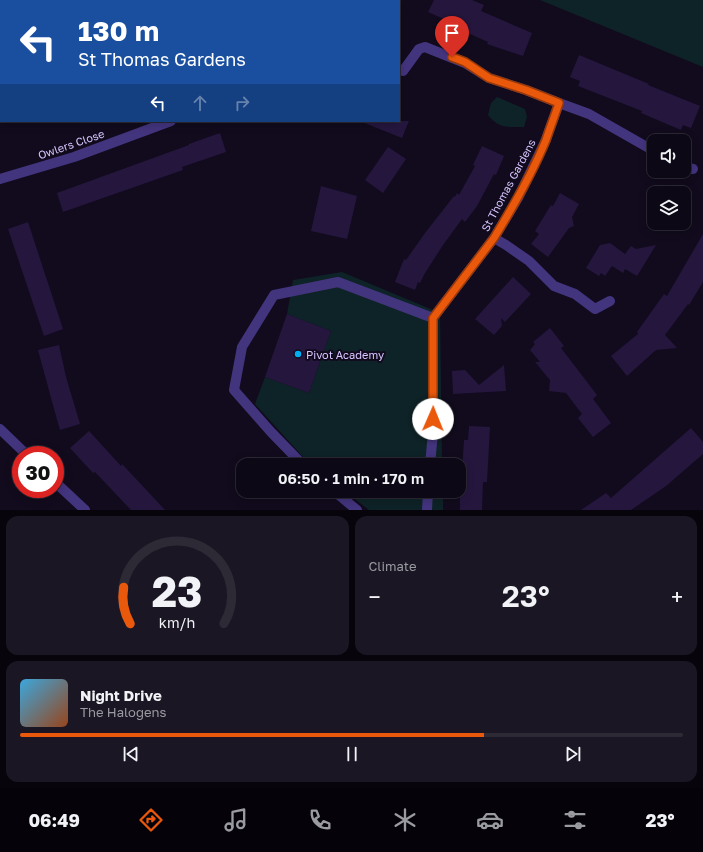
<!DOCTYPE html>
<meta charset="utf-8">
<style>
:root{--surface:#0d0816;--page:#1b1623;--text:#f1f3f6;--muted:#9a9aa1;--line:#2d2935;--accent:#ea580c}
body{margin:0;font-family:"Golos Text",sans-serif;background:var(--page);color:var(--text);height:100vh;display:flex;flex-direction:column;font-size:15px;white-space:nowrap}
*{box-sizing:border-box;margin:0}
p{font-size:13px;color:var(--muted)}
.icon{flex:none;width:22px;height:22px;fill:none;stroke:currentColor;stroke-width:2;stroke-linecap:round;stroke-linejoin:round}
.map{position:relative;height:510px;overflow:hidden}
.side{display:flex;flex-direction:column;gap:6px;padding:6px;background:#07040c;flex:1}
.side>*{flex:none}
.guide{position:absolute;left:0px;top:0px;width:400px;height:122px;box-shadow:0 2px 10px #0003,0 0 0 1px var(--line);background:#1a4fa0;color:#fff;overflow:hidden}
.controls{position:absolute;left:647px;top:134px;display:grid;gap:8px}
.controls a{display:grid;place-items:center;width:44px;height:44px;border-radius:8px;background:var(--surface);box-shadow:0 2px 10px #0003,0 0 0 1px var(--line);font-size:20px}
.speed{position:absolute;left:12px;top:446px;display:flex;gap:8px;font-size:20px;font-weight:700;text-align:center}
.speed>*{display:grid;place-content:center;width:52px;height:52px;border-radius:50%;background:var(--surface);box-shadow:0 2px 10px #0003,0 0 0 1px var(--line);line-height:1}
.speed .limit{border:6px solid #d22;background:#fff;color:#111}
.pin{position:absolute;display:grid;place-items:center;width:34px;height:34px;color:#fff;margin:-41px -17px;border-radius:50% 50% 50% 0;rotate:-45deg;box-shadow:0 0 4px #0007}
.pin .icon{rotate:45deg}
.me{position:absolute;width:44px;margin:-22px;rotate:1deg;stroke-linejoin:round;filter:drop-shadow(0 0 3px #0008)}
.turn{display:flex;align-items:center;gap:14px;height:84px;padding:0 12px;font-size:18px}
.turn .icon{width:52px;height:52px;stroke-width:2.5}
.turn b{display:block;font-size:28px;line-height:34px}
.lanes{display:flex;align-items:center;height:38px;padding:0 12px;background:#0003;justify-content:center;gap:20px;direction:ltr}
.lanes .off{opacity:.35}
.big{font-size:30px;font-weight:600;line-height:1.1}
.side .widget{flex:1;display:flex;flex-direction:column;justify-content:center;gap:6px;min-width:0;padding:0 14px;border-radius:12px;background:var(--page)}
.side .dial{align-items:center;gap:0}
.dial svg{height:104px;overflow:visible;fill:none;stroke:var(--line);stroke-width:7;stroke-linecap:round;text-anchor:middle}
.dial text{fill:var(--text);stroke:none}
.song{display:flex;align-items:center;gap:12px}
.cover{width:48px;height:48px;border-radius:6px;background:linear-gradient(135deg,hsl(200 70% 55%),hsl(20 70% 35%))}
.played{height:4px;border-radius:2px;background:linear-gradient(90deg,var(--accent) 70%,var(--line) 70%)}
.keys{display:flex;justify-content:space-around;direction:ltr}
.heat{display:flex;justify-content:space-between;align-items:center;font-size:22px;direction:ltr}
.side .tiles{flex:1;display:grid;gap:6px;grid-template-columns:1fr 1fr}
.widget:last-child{grid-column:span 2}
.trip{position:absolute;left:236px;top:458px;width:230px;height:40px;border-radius:12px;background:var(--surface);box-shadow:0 2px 10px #0003,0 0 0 1px var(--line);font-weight:600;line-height:40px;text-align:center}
.tab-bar{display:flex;height:64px;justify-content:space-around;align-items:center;background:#050309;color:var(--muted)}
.tab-bar .icon{width:28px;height:28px}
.tab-bar .current{color:var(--accent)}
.tab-bar b{font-size:18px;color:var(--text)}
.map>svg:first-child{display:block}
</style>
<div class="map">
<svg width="703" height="510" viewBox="0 0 703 510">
<rect width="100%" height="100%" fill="#110b1d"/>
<g fill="#0e2327">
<path d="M 540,0 L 703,0 L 703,67 Z"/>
<path d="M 497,97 L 525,109 L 527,117 L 524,127 C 508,127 499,129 488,115 L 491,103 Z"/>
<path d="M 342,272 L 440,313 L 442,465 L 312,465 L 305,459 L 255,404 L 265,377 L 309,393 L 331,331 L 287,314 L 293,280 Z"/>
<path d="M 345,491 L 443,491 L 443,510 L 369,510 Z"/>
</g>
<g fill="#25163e">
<path d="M 434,0 L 472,0 L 484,5 L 481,11 L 532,33 L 523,56 L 487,44 L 488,42 L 452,26 L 453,23 L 428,12 Z"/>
<path d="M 579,55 L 649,84 L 648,85 L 700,106 L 691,128 L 683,125 L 681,130 L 641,113 L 642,111 L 578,86 L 580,81 L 570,77 Z"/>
<path d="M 362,121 L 409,121 L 402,138 L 362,122 Z"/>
<path d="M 220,133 L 226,152 L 182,167 L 183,170 L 63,212 L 57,193 L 189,145 L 189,144 Z"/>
<path d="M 482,146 L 504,156 L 496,175 L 494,174 L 477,206 L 465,222 L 462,219 L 443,245 L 425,273 L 420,283 L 418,282 L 415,290 L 395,282 L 404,259 L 406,260 L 425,233 L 454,196 L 455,197 L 457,193 L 459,195 L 475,166 L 473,165 Z"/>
<path d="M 388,147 L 406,159 L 383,193 L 365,180 Z"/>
<path d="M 321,186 L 357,196 L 347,239 L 311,231 Z"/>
<path d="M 560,193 L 579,204 L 572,217 L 574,226 L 569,228 L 548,257 L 531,244 L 539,234 L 535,231 L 551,205 L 553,206 Z"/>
<path d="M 28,222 L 63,329 L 44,336 L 8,229 Z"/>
<path d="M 703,234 L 703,282 L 689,305 L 688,304 L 665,335 L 677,348 L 656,350 L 627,376 L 611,356 L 638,334 L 637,332 L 664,294 L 667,296 Z"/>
<path d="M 610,243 L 625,254 L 631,246 L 636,249 L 656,245 L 637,276 L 625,269 L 623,273 L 612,266 L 605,276 L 601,273 L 599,276 L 586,268 L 600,245 Z"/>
<path d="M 513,277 L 531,294 L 505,322 L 501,318 L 502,326 L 494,335 L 475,319 Z"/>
<path d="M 287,314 L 331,331 L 309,393 L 265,377 Z"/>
<path d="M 550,328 L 564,346 L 561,348 L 597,395 L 593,399 L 611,423 L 593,437 L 578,418 L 582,414 L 566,393 L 549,391 L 550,380 L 535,362 L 540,362 L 530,350 L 535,344 L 533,342 Z"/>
<path d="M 59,345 L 66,377 L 80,424 L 60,430 L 51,398 L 38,350 Z"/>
<path d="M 504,365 L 506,391 L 453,394 L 452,371 L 465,370 L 479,385 Z"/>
<path d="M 469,426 L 490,427 L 487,482 L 483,482 L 482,510 L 460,510 L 460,486 L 461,486 L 464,440 L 468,440 Z"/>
<path d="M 691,428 L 703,442 L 703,454 L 666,486 L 631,510 L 581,510 L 606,493 L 611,498 Z"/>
<path d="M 89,431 L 121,466 L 122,464 L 165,510 L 131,510 L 95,472 L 93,473 L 70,448 Z"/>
</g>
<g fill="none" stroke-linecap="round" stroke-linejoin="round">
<g stroke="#43347e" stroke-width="10">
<path d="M 303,465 L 271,432 L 234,390 L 242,347 L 274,295 L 338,282 L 433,318"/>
<path d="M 334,491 L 357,510"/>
</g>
<g stroke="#43347e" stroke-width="10">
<path d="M 403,71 L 419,49 L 425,47 L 465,63 L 489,78 L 526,90 L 559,103 L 545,142 L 518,198 L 494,238 L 433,318 L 433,432 L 430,465"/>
<path d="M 559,103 L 589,114 L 654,151"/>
<path d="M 684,167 L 693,169"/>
<path d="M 0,179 L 74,157 L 171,121"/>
<path d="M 494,238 L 506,245 L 529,261 L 554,286 L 575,294 L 595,309 L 610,301"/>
<path d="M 0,429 L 27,455"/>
<path d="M 55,482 L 85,510"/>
<path d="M 427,510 L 428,491"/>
</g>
</g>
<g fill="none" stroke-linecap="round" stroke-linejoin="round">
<g stroke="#983908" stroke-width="10">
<path id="route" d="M 433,419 L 433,318 L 494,238 C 513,207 532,174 546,140 C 550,128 555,115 559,103 L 526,90 L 489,78 L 465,62 L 452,57"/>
</g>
<use href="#route" stroke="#ea580c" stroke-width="7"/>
</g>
<circle fill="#00aff1" stroke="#110b1d" stroke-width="1.5" cx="298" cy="354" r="4"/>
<g text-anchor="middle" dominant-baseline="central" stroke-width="4" stroke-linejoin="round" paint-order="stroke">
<g font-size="11" fill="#d7c6ff" stroke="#110b1d">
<text transform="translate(71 144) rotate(-19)">Owlers Close</text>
<text transform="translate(508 185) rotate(-62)">St Thomas Gardens</text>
</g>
<g font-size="11" fill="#d7c6ff" stroke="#110b1d" text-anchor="start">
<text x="306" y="354">Pivot Academy</text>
</g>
</g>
</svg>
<div class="controls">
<a><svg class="icon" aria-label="sound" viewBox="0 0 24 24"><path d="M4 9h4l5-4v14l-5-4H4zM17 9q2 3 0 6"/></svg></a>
<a><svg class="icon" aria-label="layers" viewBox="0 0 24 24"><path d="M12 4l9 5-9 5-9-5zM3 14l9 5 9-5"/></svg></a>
</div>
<div class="speed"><div class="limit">30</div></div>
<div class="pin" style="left:452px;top:57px;background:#d93025"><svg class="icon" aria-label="arrive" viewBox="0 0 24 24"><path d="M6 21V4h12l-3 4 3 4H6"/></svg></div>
<svg class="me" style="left:433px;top:419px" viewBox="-20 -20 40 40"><circle r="19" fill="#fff"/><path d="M0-13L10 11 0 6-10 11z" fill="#ea580c"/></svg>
<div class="trip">06:50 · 1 min · 170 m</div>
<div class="guide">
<div class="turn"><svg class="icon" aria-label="left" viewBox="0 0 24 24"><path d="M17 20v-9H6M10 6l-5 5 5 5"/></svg><div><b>130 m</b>St Thomas Gardens</div></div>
<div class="lanes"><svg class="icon" aria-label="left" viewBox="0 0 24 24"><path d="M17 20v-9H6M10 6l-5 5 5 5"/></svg><svg class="icon off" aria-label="ahead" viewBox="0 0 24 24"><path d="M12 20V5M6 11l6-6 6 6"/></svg><svg class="icon off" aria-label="right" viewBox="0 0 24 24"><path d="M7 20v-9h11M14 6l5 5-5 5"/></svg></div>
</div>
</div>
<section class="side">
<div class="tiles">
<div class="widget dial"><svg viewBox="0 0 100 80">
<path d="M14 69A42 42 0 1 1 86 69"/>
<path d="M14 69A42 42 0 0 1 9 41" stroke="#ea580c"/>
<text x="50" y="56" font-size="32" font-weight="700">23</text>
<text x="50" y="72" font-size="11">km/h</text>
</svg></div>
<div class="widget"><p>Climate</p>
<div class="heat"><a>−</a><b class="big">23°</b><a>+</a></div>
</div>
<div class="widget">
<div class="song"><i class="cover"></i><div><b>Night Drive</b><p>The Halogens</p></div></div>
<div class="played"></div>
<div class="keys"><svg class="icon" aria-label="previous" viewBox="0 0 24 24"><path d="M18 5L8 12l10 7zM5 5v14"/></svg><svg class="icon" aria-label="pause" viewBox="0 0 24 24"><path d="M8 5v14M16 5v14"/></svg><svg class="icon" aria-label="next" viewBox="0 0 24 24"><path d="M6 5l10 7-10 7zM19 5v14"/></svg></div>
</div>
</div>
</section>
<nav class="tab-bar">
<b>06:49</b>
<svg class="icon current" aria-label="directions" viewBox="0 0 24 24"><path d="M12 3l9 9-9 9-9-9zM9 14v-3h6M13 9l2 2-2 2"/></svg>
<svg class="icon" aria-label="music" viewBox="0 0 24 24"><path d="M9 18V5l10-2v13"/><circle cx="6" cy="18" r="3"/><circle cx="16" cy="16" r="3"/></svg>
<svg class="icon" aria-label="phone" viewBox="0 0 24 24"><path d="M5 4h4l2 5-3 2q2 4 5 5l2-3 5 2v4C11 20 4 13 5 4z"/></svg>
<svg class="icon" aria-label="climate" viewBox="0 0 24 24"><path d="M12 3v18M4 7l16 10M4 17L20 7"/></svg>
<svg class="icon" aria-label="car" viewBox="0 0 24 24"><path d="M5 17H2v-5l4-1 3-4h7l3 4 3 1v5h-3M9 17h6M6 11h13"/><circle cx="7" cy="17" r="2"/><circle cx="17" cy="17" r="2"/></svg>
<svg class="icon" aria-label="filters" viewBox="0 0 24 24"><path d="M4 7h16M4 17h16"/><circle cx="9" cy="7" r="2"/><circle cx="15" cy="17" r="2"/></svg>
<b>23°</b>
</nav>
